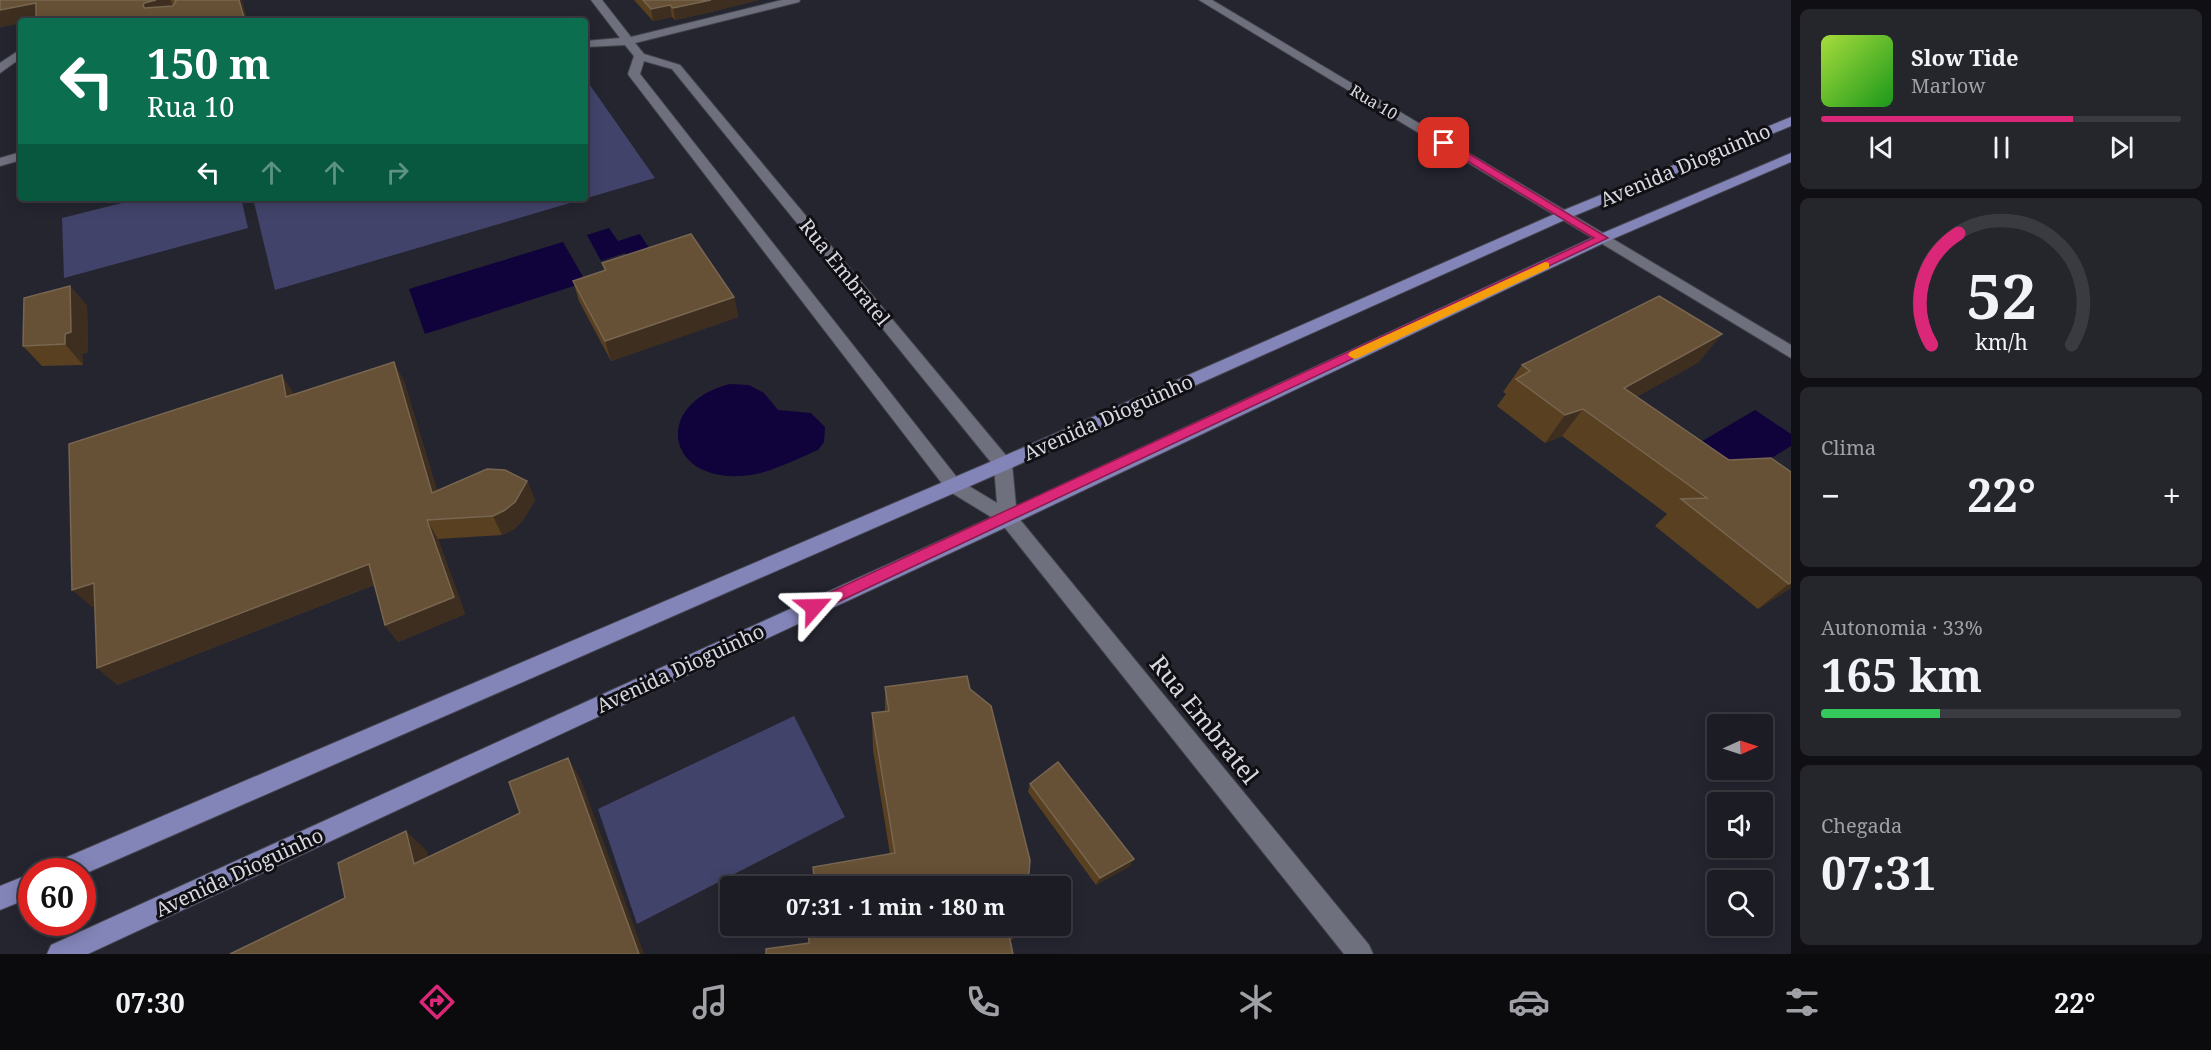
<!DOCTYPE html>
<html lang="pt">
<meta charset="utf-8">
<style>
:root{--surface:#1c1c24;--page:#25252c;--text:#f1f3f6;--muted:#a0a1a6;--line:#3a3a41;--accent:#db2777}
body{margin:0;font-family:"Noto Serif",serif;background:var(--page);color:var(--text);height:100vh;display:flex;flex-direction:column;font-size:22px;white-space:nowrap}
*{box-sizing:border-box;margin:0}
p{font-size:20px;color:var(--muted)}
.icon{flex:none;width:33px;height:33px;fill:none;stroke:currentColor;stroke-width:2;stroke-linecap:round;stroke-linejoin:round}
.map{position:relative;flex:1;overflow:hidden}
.drawer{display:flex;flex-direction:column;gap:9px;padding:9px;background:#0f0f14;width:420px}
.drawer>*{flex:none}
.guide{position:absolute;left:18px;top:18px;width:570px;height:183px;border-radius:6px;box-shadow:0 3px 15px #0003,0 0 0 2px var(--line);background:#0b6e4f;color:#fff;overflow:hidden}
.needle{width:39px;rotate:87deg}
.tools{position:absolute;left:1707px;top:714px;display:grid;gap:12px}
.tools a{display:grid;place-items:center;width:66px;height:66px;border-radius:6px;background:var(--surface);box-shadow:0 3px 15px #0003,0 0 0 2px var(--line);font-size:30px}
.speed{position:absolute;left:18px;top:858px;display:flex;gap:12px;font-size:30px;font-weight:700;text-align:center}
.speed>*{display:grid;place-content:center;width:78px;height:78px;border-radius:50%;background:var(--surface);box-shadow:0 3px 15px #0003,0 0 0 2px var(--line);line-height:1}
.speed .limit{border:9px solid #d22;background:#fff;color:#111}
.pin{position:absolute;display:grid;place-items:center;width:51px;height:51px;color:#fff;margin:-26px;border-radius:12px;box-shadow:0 3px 9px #0006}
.me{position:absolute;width:66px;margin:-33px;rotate:65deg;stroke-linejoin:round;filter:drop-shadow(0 0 4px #0008)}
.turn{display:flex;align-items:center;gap:21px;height:126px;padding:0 30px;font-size:27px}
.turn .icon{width:78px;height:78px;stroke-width:2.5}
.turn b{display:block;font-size:42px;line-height:51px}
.lanes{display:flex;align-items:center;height:57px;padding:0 30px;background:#0003;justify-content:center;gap:30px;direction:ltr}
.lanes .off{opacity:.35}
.big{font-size:45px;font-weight:700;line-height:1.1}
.drawer .tile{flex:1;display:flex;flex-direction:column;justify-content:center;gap:9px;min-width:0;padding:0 21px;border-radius:9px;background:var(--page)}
.drawer .dial{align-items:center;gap:0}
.dial svg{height:156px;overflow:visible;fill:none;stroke:var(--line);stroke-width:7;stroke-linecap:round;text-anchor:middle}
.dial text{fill:var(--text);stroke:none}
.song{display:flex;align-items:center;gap:18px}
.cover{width:72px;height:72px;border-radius:9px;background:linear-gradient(135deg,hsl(80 70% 55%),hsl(120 70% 35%))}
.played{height:6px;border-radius:3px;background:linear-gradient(90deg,var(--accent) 70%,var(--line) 70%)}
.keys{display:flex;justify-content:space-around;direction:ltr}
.heat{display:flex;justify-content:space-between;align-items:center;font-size:33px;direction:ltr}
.charge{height:9px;border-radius:4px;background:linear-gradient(90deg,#34c759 33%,var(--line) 0)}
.trip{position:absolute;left:720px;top:876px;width:351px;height:60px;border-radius:6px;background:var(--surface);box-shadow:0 3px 15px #0003,0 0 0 2px var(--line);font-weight:700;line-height:60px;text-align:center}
.menu{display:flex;height:96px;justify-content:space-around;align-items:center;background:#0b0b0e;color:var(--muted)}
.menu .icon{width:42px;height:42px}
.menu .selected{color:var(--accent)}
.menu b{font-size:27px;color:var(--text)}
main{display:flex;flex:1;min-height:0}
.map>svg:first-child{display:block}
</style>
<main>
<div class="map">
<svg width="1791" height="954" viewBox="0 0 1791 954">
<rect width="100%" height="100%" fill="#252530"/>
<g fill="#42436a">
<path d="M 585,78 L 655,178 L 275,290 L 253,198 L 585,198 Z"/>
<path d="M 142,198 L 241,198 L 248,228 L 64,278 L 62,218 Z"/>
<path d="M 794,716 L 845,817 L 637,924 L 598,809 Z"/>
</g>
<g fill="#10023b">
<path d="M 609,228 L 618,241 L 640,234 L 656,259 L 633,267 L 625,253 L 601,261 L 587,235 Z"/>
<path d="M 563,242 L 586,282 L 425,334 L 409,289 Z"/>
<path d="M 730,384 L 749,385 L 764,393 L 778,410 L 811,413 L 825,427 L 824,442 L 818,450 C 794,460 767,475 741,476 C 664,480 654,403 730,384 Z"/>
<path d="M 1755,410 L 1791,434 L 1791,446 L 1745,474 L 1699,443 Z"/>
</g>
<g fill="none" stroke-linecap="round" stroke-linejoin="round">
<g stroke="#43434c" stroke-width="2">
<path id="lane" d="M 21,49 L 21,58 L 0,73 L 0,63 Z"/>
</g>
<g stroke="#43434c" stroke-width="2">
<g id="street">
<path d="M 591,0 L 602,0 L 631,37 L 782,0 L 800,0 L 799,2 L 635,43 L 644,54 L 680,65 L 1009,459 L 1012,464 L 1017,516 L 1369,945 L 1373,954 L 1344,954 L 1001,523 L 947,490 L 630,77 L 628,74 L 634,56 L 625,45 L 585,47 L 585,41 L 620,38 ZM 644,61 L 672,69 L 994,466 L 997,503 L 959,480 L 640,74 Z"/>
<path d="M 1199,0 L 1212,0 L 1791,345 L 1791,358 Z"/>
<path d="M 21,152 L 21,160 L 0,166 L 0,158 Z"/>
</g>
</g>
<g stroke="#43434c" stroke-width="2">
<g id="primary">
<path d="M 1791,117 L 1791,126 L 1569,218 L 1009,469 L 82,875 L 82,872 L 50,872 L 53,863 L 997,459 L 1559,212 Z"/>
<path d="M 1791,153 L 1791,162 L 1608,241 L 1015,523 L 88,954 L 47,954 L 51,945 L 1001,513 L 1598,235 Z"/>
<path d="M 32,873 L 32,897 L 0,910 L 0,886 Z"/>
</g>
</g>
<use href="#lane" fill="#6f707e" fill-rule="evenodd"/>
<use href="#street" fill="#6f707e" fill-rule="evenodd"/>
<use href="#primary" fill="#8384b8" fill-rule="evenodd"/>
</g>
<g fill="#594021">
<path d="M 0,0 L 242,0 L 36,20 L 0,27 Z"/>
<path d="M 634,0 L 758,0 L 711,12 L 675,20 L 672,17 L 653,21 Z"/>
<path d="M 602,263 L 734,297 L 738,317 L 611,361 L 579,301 L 573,281 L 604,271 Z"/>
<path d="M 70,286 L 87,306 L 88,352 L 82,354 L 83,365 L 42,366 L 23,346 Z"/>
<path d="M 1699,362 L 1636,397 L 1729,460 L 1791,588 L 1758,609 L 1655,526 L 1667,514 L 1562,436 L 1545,443 L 1497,406 L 1506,394 L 1503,392 L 1522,365 Z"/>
<path d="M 404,381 L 437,491 L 527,481 L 535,500 L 523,520 L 514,529 L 502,535 L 438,539 L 465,614 L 398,642 L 385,625 L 374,585 L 117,685 L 95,606 L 92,607 L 294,394 Z"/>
<path d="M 885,687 L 970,689 L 1029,873 L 1025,886 L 815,886 L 890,854 L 873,750 L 872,713 L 885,712 Z"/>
<path d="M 1030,784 L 1130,866 L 1096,885 L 1028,792 Z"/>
<path d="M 808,926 L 1017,926 L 1012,940 L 1010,940 L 809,943 Z"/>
</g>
<g fill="#3e2e1f">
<path d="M 156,0 L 170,0 L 176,12 L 153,19 L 143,6 L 144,3 Z"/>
<path d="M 239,0 L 242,0 L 248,21 L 245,21 Z"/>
<path d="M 710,0 L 758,0 L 711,12 L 675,20 L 673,8 Z"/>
<path d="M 36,3 L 46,18 L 32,21 L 21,21 L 21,23 L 0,27 L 0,10 Z"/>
<path d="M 670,5 L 672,17 L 653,21 L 651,9 Z"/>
<path d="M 70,286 L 87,306 L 88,352 L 82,354 L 83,365 L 65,344 L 65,334 Z"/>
<path d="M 734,297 L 738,317 L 611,361 L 605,341 Z"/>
<path d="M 1722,334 L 1699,362 L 1602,416 L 1624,388 Z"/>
<path d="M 394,362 L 404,381 L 443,512 L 432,493 Z"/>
<path d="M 282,375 L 294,394 L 299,416 L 286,397 Z"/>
<path d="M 1583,409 L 1562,436 L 1545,443 L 1565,415 Z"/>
<path d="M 527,481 L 535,500 L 523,520 L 514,529 L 502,535 L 493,516 Z"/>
<path d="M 427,520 L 438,539 L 465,614 L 398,642 L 385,625 Z"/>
<path d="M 369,564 L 381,582 L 117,685 L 97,668 Z"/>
<path d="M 1791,582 L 1791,588 L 1758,609 Z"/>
<path d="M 94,583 L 113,600 L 92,607 L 72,590 Z"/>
<path d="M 568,758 L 581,780 L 644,954 L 639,954 Z"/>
<path d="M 406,831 L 427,851 L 435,883 L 414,864 Z"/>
<path d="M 1134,859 L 1130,866 L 1096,885 L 1100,878 Z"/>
<path d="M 1029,873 L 1025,886 L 1018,886 Z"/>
</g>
<g fill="#665036" stroke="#786650" stroke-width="1.5">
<path d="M 0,0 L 156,0 L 144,3 L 143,6 L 145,8 L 173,6 L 176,1 L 174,0 L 239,0 L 245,21 L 36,21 L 36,3 L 0,10 Z"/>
<path d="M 643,0 L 711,0 L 673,8 L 670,5 L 651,9 Z"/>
<path d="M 691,234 L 734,297 L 605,341 L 573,281 L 606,270 L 602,263 Z"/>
<path d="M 70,286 L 71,332 L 65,334 L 65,344 L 23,346 L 24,298 Z"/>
<path d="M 1659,296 L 1722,334 L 1624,388 L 1729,460 L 1771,458 L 1791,472 L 1791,582 L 1789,584 L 1681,499 L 1707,498 L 1583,409 L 1565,415 L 1516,379 L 1530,371 L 1522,365 Z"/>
<path d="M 394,362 L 432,493 L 487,469 L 505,470 L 527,481 L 515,502 L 505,510 L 493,516 L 427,520 L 454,597 L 385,625 L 369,564 L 97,668 L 94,583 L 72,590 L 69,444 L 282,375 L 286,397 Z"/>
<path d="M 967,676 L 970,689 L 991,706 L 1030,860 L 1029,873 L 1018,886 L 815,886 L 813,867 L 895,853 L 872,713 L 889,711 L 885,687 Z"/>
<path d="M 568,758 L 639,954 L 230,954 L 345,898 L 338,863 L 406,831 L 414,864 L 520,813 L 509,782 Z"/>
<path d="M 1058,762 L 1134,859 L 1100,878 L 1030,784 Z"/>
<path d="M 808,926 L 1007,926 L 1013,954 L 766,954 L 766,949 L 809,943 Z"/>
</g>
<path fill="#db2777" stroke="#8e194d" stroke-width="1.5" d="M 1441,141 L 1448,141 L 1608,238 L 819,611 L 814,613 L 809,611 L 806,607 L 809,602 L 1594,238 L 1441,145 Z"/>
<path fill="#f59e0b" d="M 1545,262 L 1549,263 L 1549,268 L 1358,358 L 1354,359 L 1348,355 L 1350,352 Z"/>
<g text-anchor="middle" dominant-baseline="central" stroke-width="6" stroke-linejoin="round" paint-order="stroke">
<g font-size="16" fill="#d8d9e0" stroke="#0f0f14">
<text transform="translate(1374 102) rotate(31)">Rua 10</text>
</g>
<g font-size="20" fill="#d8d9e0" stroke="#0f0f14">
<text transform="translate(1685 165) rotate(-23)">Avenida Dioguinho</text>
<text transform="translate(845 272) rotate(51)">Rua Embratel</text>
<text transform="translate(1108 417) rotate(-24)">Avenida Dioguinho</text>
<text transform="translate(680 668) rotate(-25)">Avenida Dioguinho</text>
<text transform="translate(239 872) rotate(-25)">Avenida Dioguinho</text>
</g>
<g font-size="24" fill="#d8d9e0" stroke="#0f0f14">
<text transform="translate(1205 719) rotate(51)">Rua Embratel</text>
</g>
</g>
</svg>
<div class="tools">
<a><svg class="needle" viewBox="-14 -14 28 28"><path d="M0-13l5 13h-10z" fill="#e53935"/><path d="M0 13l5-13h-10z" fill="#a0a1a6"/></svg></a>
<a><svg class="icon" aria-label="sound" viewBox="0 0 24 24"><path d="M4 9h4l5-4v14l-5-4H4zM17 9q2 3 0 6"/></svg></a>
<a><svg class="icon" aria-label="search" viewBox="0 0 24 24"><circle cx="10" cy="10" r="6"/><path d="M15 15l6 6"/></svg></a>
</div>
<div class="speed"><div class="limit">60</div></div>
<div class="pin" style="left:1444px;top:143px;background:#d93025"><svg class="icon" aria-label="arrive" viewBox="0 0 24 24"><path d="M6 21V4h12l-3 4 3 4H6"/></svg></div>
<svg class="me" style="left:814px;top:607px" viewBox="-20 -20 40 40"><path d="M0-17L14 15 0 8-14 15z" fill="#db2777" stroke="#fff" stroke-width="4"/></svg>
<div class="trip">07:31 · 1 min · 180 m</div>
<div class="guide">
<div class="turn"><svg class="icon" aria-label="left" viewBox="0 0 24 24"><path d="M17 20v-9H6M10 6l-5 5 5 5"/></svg><div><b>150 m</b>Rua 10</div></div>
<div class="lanes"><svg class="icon" aria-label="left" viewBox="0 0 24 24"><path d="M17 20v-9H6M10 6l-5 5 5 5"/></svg><svg class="icon off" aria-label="ahead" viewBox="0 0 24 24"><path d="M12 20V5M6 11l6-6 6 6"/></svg><svg class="icon off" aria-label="ahead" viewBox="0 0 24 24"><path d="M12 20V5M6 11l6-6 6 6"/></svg><svg class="icon off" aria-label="right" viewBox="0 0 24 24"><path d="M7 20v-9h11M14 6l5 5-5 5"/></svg></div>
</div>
</div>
<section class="drawer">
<div class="tile">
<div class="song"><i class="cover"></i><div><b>Slow Tide</b><p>Marlow</p></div></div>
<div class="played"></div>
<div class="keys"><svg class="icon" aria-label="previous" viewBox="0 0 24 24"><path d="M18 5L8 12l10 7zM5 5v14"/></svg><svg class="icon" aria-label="pause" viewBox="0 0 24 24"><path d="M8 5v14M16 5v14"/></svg><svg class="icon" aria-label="next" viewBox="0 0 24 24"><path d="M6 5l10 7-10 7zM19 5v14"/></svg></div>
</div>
<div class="tile dial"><svg viewBox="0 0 100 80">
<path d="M14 69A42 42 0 1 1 86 69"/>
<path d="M14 69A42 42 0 0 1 28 12" stroke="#db2777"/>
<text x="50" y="56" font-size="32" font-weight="700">52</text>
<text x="50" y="72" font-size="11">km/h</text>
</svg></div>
<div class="tile"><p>Clima</p>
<div class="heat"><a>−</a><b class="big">22°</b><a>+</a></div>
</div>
<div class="tile"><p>Autonomia · 33%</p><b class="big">165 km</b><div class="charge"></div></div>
<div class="tile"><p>Chegada</p><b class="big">07:31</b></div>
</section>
</main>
<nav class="menu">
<b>07:30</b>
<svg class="icon selected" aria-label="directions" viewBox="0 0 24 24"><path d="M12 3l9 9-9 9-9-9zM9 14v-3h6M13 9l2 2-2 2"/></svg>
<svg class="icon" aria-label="music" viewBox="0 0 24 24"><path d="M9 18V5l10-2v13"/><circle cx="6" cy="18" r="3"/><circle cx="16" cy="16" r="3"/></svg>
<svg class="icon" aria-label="phone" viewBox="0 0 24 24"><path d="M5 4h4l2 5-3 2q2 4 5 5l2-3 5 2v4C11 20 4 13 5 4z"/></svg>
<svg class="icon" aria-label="climate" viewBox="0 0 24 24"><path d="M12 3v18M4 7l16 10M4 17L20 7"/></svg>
<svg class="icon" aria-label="car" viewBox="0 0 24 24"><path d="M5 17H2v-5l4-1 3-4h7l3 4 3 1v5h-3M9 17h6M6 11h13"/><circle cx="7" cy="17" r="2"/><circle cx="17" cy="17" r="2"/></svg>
<svg class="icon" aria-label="filters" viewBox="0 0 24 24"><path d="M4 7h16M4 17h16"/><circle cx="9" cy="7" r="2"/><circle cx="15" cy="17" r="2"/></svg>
<b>22°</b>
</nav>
